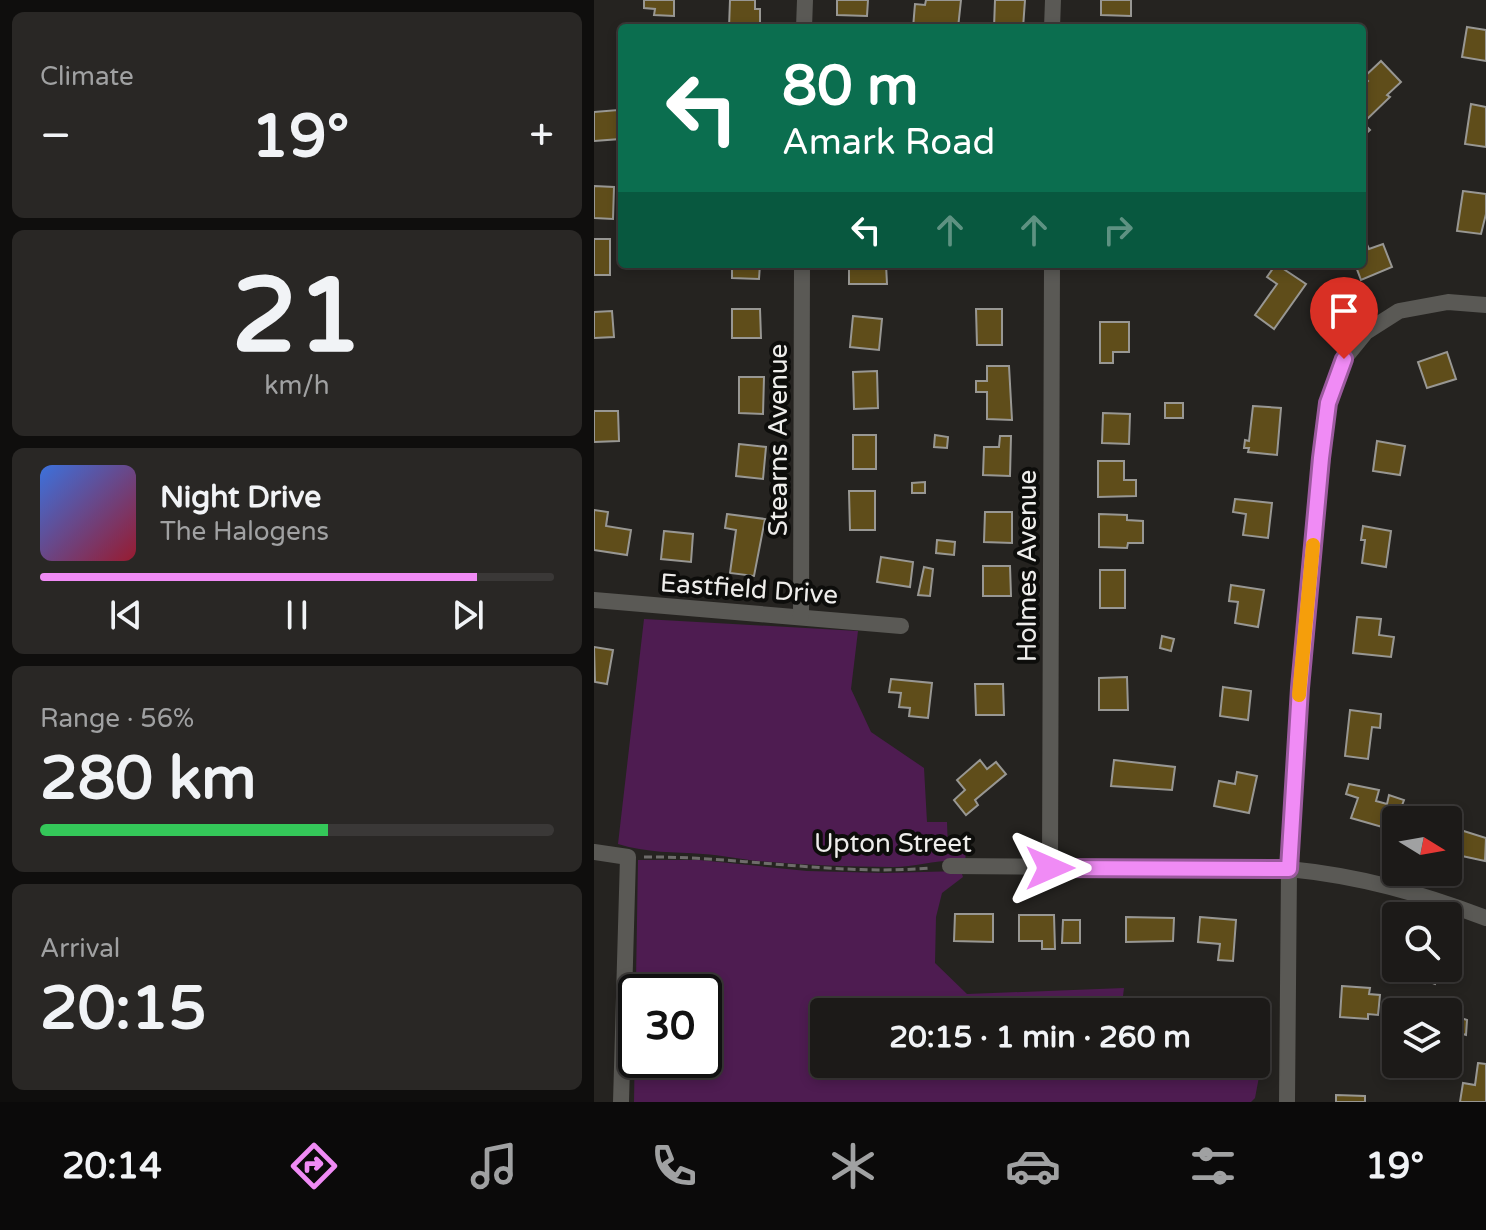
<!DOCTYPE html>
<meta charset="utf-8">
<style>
:root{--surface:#1c1a18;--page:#292725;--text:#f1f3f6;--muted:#a0a1a2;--line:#3a3837;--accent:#f08bf5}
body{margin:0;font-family:"Varela Round",sans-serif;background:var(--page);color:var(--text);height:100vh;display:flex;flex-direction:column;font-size:30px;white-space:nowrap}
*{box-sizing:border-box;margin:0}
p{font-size:26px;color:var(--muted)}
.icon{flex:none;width:44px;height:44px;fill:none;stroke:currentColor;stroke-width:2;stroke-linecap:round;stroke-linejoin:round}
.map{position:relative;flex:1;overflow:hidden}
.side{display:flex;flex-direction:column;gap:12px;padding:12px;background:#0f0e0d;width:594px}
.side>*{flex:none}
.hud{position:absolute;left:24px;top:24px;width:748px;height:244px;border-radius:8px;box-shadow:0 4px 12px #0003,0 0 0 2px var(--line);background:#0b6e4f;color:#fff;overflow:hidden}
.needle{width:52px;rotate:101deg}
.fabs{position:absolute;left:788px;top:806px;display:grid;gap:16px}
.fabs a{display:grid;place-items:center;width:80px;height:80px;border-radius:8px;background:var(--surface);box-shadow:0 4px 12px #0003,0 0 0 2px var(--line);font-size:40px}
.speed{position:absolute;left:24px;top:974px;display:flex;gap:16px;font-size:40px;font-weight:700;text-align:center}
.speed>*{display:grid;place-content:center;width:104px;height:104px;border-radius:50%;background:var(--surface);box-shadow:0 4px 12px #0003,0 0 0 2px var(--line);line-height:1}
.speed .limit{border:4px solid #111;border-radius:12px;background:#fff;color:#111}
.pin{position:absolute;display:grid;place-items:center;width:68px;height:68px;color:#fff;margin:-82px -34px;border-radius:50% 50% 50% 0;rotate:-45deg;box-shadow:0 0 8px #0007}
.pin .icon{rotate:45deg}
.me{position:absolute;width:88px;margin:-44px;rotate:90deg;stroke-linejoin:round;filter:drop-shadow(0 0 6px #0008)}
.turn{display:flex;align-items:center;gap:28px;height:168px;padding:0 32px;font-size:36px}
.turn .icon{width:104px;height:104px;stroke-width:2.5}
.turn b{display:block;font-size:56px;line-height:68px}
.lanes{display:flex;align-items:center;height:76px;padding:0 32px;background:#0003;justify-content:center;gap:40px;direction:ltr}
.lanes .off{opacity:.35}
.big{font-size:60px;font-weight:700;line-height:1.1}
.side .widget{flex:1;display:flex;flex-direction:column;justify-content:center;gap:12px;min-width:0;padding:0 28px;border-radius:12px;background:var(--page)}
.side .dial{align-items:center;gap:0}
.dial b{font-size:104px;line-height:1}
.song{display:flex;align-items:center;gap:24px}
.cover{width:96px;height:96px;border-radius:12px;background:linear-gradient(135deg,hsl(220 70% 55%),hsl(350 70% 35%))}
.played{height:8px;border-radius:4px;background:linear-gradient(90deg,var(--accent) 85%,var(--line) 85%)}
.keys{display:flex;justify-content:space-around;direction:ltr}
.heat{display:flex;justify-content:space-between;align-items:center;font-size:44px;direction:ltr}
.charge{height:12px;border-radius:6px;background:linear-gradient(90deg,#34c759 56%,var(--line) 0)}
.trip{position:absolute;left:216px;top:998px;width:460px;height:80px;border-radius:8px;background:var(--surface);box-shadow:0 4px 12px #0003,0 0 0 2px var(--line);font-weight:700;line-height:80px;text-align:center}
.tab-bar{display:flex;height:128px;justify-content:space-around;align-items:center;background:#0b0a0a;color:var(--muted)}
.tab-bar .icon{width:56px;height:56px}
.tab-bar .current{color:var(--accent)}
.tab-bar b{font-size:36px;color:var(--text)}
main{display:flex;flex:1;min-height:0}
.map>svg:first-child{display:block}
</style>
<main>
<section class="side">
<div class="widget"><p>Climate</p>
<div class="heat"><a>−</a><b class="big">19°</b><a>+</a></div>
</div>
<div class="widget dial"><b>21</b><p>km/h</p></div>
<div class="widget">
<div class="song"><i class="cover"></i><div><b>Night Drive</b><p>The Halogens</p></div></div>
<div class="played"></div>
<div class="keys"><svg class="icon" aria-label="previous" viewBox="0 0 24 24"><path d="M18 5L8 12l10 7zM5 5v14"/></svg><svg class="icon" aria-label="pause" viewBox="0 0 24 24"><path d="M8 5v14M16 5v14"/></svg><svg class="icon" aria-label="next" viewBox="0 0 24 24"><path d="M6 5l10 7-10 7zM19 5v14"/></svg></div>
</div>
<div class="widget"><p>Range · 56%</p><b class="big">280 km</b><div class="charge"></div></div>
<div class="widget"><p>Arrival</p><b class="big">20:15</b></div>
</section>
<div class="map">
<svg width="892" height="1102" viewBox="0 0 892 1102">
<rect width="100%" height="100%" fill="#252320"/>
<g fill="#4e1c51" fill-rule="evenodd">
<path d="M 50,619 L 264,631 L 257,689 L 277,732 L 330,768 L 333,822 L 353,822 L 354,850 L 372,853 L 371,861 C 347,858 323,867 299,867 C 254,867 208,865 164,861 C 146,859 127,855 109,854 C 80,852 53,853 24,844 Z"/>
<path d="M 44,860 L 105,860 L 213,871 L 290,873 L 367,871 L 369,877 L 348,893 L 342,917 L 341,963 L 373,994 L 530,988 L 527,1012 L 230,1012 L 230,1064 L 531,1064 L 533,1067 L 662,1064 L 662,1051 L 668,1061 L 661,1098 L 657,1102 L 40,1102 ZM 42,992 L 110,992 L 110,1060 L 42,1060 Z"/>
</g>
<g fill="#5f4d1a" stroke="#989793" stroke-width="2">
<path d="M 50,0 L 80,0 L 80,16 L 60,15 L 61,9 L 50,8 Z"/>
<path d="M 136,0 L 161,0 L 161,9 L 166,9 L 166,28 L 135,28 Z"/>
<path d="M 243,0 L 274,0 L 273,16 L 243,15 Z"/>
<path d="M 332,0 L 367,0 L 364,28 L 319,28 L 321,4 L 331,5 Z"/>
<path d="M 401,0 L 431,0 L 429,28 L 400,28 Z"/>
<path d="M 507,0 L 537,0 L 537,16 L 507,15 Z"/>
<path d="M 873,27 L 892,30 L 892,61 L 868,57 Z"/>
<path d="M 787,61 L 807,82 L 793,95 L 796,97 L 769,123 L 776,130 L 768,137 L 768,87 L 774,81 L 770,77 Z"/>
<path d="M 877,104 L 892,107 L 892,147 L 871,144 Z"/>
<path d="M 24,110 L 26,139 L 0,141 L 0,112 Z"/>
<path d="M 0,186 L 20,187 L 19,219 L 0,218 Z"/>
<path d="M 869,191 L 892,194 L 892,214 L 887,234 L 863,231 Z"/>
<path d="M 769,236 L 775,249 L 789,244 L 798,267 L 767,280 L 761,264 L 768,264 Z"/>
<rect x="0" y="239" width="16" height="36"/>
<path d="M 138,264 L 166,264 L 165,279 L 138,278 Z"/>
<path d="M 255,264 L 292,264 L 293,284 L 255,284 Z"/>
<path d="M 682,264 L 712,284 L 680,329 L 661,315 L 683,284 L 673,277 Z"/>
<path d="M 138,309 L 166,309 L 167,338 L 138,338 Z"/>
<path d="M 382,309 L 408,309 L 408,345 L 383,345 Z"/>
<path d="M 18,311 L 20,337 L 0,338 L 0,312 Z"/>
<path d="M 259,316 L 288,319 L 285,350 L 256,347 Z"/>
<path d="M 506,322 L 535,322 L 535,352 L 519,352 L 519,363 L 506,363 Z"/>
<path d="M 853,352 L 862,379 L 833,388 L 824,362 Z"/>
<path d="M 393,366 L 415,366 L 418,420 L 393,419 L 393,392 L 382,392 L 382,381 L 393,381 Z"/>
<path d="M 283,371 L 284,408 L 260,409 L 259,372 Z"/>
<path d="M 145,377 L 170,377 L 169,414 L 145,413 Z"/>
<rect x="571" y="403" width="18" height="15"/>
<path d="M 659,406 L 687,408 L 683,455 L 654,452 L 655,448 L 650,448 L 651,440 L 655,441 Z"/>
<path d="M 0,411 L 24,411 L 25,441 L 0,442 Z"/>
<path d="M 509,413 L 536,414 L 535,444 L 508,443 Z"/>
<rect x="259" y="435" width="23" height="34"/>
<path d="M 341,435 L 354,437 L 353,448 L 340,447 Z"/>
<path d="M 406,436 L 417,436 L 416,476 L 389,475 L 390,447 L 405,447 Z"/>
<path d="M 783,441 L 811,446 L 806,475 L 779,471 Z"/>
<path d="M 145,444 L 172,447 L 169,479 L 142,476 Z"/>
<path d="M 504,461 L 530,461 L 530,480 L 542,480 L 542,496 L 504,497 Z"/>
<path d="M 331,482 L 331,493 L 318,493 L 318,483 Z"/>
<path d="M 255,491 L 281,491 L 281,530 L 256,530 Z"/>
<path d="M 641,499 L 678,503 L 674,538 L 649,535 L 652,514 L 639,512 Z"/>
<path d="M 0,510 L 14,512 L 12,526 L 37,530 L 33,555 L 0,550 Z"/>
<path d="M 391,512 L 418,512 L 418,543 L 390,542 Z"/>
<path d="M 133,514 L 171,519 L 160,576 L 136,573 L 142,530 L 131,528 Z"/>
<path d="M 505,514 L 533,515 L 533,520 L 549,521 L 549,543 L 534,543 L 533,548 L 505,547 Z"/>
<path d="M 769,526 L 797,531 L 792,567 L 768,563 L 771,540 L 767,540 Z"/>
<path d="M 70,531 L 99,534 L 97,562 L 67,559 Z"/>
<path d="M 343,540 L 361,542 L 360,555 L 342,553 Z"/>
<path d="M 287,557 L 319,562 L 316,587 L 283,582 Z"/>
<path d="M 389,566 L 416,566 L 417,596 L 389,596 Z"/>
<path d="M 330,567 L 339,569 L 336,596 L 324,595 Z"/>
<rect x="506" y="570" width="25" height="38"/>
<path d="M 637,585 L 670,590 L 664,627 L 641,623 L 644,602 L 635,601 Z"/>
<path d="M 763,617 L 787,619 L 785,635 L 800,637 L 797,657 L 759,653 Z"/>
<path d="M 568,636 L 580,639 L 577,651 L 566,648 Z"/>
<path d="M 0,647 L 19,650 L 13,684 L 1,682 Z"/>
<path d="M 533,677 L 534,710 L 505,710 L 505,678 Z"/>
<path d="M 297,679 L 338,683 L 334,718 L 315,716 L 316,708 L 305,707 L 307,693 L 295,692 Z"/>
<path d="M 381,684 L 409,684 L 410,715 L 382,715 Z"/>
<path d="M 629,687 L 657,691 L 654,720 L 626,716 Z"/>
<path d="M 756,710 L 787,714 L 786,728 L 778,727 L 774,759 L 751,756 Z"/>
<path d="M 386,760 L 393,769 L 402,762 L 412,774 L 381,800 L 384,805 L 372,815 L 360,800 L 371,790 L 363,780 Z"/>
<path d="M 520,760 L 581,767 L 578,790 L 517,786 Z"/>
<path d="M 643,772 L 663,776 L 655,813 L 620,806 L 625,781 L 641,784 Z"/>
<path d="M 755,784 L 785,790 L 782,801 L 793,804 L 795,795 L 810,800 L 807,808 L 823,813 L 821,820 L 802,820 L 802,831 L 757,818 L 764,798 L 752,794 Z"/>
<path d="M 857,827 L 892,838 L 891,861 L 854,853 Z"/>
<path d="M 361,914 L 399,914 L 399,942 L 360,941 Z"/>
<path d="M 425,915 L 460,915 L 461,949 L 448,949 L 448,941 L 425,941 Z"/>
<path d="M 532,917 L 580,918 L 579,941 L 532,942 Z"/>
<path d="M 606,917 L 642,920 L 639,961 L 624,960 L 626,944 L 604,942 Z"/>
<path d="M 469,920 L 486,920 L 486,943 L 468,943 Z"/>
<path d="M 814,968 L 846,968 L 841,984 L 825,978 L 824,982 L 814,979 L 815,976 L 812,975 Z"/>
<path d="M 748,986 L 776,988 L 775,994 L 786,995 L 784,1015 L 774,1014 L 774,1019 L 746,1017 Z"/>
<path d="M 861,1016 L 873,1020 L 872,1035 L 869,1034 L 867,1038 L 855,1034 Z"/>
<path d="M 884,1063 L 892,1064 L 892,1102 L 866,1102 L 869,1083 L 881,1085 Z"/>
<path d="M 742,1095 L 771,1096 L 771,1102 L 742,1102 Z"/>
</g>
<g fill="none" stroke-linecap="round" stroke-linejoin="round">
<path stroke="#6e6c6a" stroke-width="3" stroke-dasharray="8 4" stroke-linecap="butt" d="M 50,857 C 146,856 241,876 337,868"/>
<g stroke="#5a5955" stroke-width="16">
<path d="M 210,28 L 211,0"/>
<path d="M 458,28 L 459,0"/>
<path d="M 0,600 L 307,626"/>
<path d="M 207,616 L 208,264"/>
<path d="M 0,852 L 34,857 L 27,1102"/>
<path d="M 356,866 L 695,869 C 766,876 826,893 892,918"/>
<path d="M 456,868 L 458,264"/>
<path d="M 693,1102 L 695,869 L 706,688 L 734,403 L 750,359 L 772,332 L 805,311 L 854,302 L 892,305"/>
</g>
</g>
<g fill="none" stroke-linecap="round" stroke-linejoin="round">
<g stroke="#9c5a9f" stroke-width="20">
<path id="route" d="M 456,868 L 695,869 L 706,688 L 727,458 L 734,403 L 750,359"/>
</g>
<use href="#route" stroke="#f08bf5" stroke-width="14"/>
<path stroke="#f59e0b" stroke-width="14" d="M 705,695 L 719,545"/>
</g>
<g text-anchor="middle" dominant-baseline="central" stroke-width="8" stroke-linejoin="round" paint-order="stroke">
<g font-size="26" fill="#eeedeb" stroke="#0d0d0b">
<text transform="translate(184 440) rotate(-90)">Stearns Avenue</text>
<text transform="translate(433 566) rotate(-90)">Holmes Avenue</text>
<text transform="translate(155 589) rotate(4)">Eastfield Drive</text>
<text x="299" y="843">Upton Street</text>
</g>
</g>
</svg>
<div class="fabs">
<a><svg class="needle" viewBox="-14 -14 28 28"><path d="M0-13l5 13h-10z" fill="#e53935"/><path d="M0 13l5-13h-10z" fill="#a0a1a2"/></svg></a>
<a><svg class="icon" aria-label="search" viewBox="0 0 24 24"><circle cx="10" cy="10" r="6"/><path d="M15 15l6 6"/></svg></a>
<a><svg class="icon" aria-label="layers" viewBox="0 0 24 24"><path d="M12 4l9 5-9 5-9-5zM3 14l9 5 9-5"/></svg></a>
</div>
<div class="speed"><div class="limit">30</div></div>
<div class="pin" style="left:750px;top:359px;background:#d93025"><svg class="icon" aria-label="arrive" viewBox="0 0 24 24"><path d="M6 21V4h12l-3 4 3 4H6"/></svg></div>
<svg class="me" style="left:456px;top:868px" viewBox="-20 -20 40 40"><path d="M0-17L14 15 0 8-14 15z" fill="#f08bf5" stroke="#fff" stroke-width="4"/></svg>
<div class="trip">20:15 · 1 min · 260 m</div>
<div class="hud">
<div class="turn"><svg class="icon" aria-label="left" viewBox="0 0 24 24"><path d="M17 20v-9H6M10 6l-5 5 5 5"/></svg><div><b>80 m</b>Amark Road</div></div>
<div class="lanes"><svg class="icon" aria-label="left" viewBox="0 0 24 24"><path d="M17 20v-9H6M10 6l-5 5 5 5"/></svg><svg class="icon off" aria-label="ahead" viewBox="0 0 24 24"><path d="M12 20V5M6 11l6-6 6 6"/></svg><svg class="icon off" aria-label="ahead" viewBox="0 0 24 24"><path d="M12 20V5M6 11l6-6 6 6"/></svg><svg class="icon off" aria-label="right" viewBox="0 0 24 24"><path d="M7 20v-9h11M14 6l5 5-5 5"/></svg></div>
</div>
</div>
</main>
<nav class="tab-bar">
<b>20:14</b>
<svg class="icon current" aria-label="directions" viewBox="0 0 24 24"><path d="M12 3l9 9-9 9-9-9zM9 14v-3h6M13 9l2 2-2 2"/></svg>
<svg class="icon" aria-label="music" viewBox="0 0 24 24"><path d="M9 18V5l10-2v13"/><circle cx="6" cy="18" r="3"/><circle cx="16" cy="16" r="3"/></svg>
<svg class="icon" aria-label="phone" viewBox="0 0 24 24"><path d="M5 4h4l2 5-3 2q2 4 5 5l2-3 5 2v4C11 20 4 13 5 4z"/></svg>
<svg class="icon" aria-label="climate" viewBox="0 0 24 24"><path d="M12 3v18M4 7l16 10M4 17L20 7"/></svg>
<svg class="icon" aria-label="car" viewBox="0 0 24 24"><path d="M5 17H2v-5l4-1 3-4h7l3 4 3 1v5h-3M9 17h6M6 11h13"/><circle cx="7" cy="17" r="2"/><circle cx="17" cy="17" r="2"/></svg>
<svg class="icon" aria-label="filters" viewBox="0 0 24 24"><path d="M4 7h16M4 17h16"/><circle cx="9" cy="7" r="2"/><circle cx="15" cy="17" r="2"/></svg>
<b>19°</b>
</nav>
